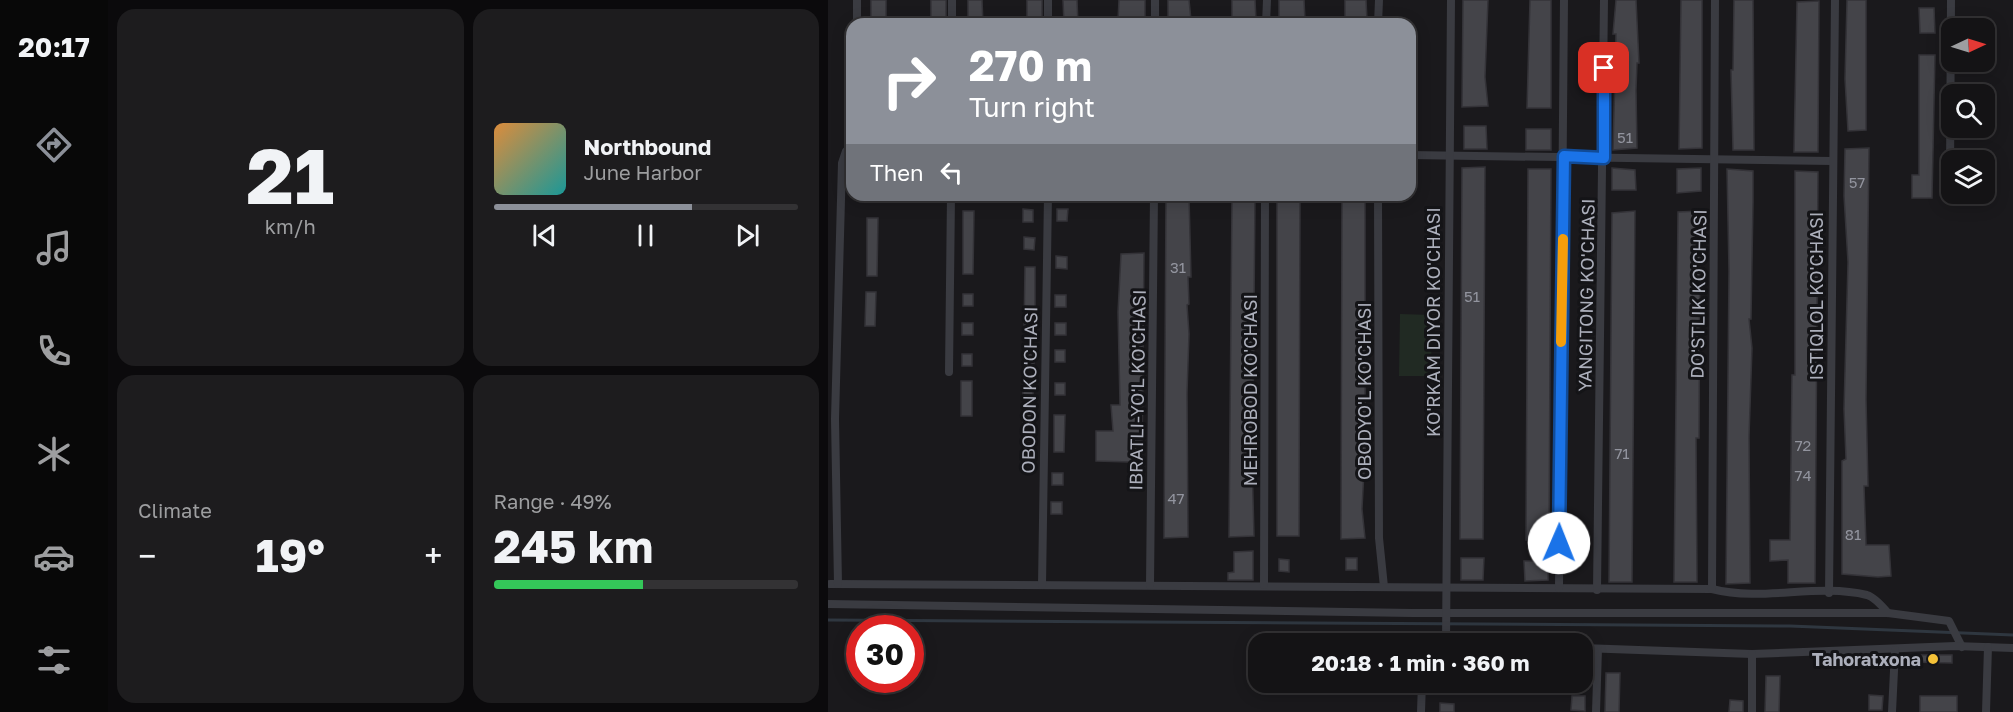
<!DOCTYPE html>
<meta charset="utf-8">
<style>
:root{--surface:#141315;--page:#1d1c1e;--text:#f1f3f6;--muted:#9d9ea0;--line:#333234;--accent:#8c9099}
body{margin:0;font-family:"Golos Text",sans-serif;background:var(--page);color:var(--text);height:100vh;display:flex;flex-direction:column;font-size:22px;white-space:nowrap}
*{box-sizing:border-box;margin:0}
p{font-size:20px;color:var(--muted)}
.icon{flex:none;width:33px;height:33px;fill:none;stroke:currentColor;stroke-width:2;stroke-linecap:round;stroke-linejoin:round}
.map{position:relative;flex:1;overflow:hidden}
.sheet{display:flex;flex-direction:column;gap:9px;padding:9px;background:#0b0a0c;width:720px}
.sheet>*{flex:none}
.guide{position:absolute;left:18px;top:18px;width:570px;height:183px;border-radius:18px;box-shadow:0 3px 15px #0003,0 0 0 2px var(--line);background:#8c9099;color:#fff;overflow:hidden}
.needle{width:39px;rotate:86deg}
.controls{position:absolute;left:1113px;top:18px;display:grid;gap:12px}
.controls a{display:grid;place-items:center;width:54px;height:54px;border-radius:12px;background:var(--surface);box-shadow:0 3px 15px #0003,0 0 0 2px var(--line);font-size:30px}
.speed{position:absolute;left:18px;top:615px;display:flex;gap:12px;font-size:30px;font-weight:700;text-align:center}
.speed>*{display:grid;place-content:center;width:78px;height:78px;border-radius:50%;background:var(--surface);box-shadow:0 3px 15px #0003,0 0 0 2px var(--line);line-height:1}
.speed .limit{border:9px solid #d22;background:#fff;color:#111}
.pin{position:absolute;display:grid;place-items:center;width:51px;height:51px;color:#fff;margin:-26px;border-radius:12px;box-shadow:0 3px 9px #0006}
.me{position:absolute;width:66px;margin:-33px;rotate:1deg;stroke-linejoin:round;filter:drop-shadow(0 0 4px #0008)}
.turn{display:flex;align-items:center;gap:21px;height:126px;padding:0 24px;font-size:27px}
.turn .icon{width:78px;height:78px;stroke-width:2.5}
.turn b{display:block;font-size:42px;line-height:51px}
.then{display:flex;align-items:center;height:57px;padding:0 24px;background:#0003;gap:12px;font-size:22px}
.big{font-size:45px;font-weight:700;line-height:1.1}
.sheet .tile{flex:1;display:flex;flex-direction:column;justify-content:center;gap:9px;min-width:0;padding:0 21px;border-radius:18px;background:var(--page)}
.sheet .dial{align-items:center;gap:0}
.dial b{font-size:78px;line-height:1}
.song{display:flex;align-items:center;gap:18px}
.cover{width:72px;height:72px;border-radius:9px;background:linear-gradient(135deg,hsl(30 70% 55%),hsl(180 70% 35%))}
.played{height:6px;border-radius:3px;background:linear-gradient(90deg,var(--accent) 65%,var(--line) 65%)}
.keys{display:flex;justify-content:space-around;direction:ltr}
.heat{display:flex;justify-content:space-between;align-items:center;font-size:33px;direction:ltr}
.charge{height:9px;border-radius:4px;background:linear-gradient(90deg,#34c759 49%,var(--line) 0)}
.sheet .tiles{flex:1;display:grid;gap:9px;grid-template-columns:repeat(2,1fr)}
.trip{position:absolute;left:420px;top:633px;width:345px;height:60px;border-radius:18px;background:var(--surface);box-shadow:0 3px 15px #0003,0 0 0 2px var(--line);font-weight:700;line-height:60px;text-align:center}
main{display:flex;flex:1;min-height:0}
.menu{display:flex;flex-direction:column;width:108px;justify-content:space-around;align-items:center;background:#080808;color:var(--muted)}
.menu .icon{width:42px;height:42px}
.menu .on{color:var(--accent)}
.menu b{font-size:27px;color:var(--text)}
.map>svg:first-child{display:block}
</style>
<main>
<nav class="menu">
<b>20:17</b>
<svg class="icon on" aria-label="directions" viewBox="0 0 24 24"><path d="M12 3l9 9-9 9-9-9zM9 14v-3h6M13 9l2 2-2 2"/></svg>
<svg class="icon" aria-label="music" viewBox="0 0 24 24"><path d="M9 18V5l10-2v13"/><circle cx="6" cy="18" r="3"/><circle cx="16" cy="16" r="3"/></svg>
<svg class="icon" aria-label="phone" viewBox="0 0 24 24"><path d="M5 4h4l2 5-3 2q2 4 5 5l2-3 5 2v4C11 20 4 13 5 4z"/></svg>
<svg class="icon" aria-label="climate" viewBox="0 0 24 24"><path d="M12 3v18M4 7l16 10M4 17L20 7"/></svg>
<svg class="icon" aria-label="car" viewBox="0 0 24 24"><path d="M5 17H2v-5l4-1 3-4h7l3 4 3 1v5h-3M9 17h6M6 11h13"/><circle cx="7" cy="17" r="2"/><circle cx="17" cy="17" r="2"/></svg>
<svg class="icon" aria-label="filters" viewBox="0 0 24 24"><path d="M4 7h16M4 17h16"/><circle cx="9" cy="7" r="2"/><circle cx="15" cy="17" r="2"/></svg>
</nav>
<section class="sheet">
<div class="tiles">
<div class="tile dial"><b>21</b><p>km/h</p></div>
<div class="tile">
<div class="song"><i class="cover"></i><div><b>Northbound</b><p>June Harbor</p></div></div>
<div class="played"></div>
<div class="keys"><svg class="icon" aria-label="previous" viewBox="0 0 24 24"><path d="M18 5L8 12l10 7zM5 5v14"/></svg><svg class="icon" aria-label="pause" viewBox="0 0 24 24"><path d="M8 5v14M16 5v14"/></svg><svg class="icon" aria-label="next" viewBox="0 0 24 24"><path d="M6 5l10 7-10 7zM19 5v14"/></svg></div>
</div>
<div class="tile"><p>Climate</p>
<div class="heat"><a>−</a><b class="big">19°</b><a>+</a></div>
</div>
<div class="tile"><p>Range · 49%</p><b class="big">245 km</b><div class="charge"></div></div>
</div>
</section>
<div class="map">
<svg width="1185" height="712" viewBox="0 0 1185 712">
<rect width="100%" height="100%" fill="#1a191c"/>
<path fill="#212a23" d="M 572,314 L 604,315 L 603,376 L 571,376 Z"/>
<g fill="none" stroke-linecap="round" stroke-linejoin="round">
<path stroke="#2f3740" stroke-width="3" d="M 0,620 L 962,626 L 1185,635"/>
</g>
<g fill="#444449" stroke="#343338" stroke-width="1.5">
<rect x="43" y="0" width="15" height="24"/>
<rect x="103" y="0" width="15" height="24"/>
<path d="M 140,0 L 154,0 L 155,24 L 140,24 Z"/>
<rect x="199" y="0" width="15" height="24"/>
<path d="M 235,0 L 249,0 L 250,24 L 236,24 Z"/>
<path d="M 291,0 L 317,0 L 317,20 L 290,20 Z"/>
<path d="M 340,0 L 361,0 L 363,20 L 340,20 Z"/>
<path d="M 404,0 L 427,0 L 428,20 L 404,21 Z"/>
<path d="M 451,0 L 476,0 L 477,20 L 451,21 Z"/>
<path d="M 517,0 L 538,0 L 539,20 L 517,20 Z"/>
<path d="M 635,0 L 660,0 L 657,77 L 660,106 L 634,107 Z"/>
<path d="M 702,0 L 723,0 L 723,108 L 699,108 Z"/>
<path d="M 788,0 L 808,0 L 811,63 L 809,63 L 808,90 L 809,148 L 785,150 L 788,34 L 785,34 Z"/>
<path d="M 853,0 L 874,0 L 874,148 L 851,149 Z"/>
<path d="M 906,0 L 925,0 L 926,150 L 905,150 L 903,70 L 905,70 Z"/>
<path d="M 1019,0 L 1038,0 L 1038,130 L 1020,131 L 1017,79 Z"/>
<path d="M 991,1 L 990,152 L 966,152 L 969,2 Z"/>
<path d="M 1091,8 L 1106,8 L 1107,33 L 1092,33 Z"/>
<path d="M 1091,55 L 1107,55 L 1104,198 L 1084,198 L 1084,175 L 1091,175 Z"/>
<path d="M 636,126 L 658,126 L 659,149 L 636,149 Z"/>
<rect x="698" y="129" width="25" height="21"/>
<path d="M 1041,148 L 1038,399 L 1040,486 L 1036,486 L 1038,545 L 1061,545 L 1063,576 L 1050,577 L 1014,574 L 1014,461 L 1018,459 L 1016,409 L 1020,262 L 1016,196 L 1017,149 Z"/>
<path d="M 657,167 L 655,539 L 632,539 L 634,168 Z"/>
<path d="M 784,168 L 807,170 L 808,190 L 784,190 Z"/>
<path d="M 873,168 L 873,191 L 849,193 L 849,169 Z"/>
<path d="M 700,169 L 723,169 L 721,540 L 698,540 Z"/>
<path d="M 899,169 L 925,171 L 925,203 L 923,319 L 921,319 L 924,348 L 921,437 L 922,583 L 898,584 L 901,271 Z"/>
<path d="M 967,171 L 990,172 L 987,583 L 960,583 L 960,560 L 942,561 L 942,540 L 962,540 L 964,375 L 967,375 Z"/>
<path d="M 361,196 L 363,277 L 360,277 L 361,304 L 359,305 L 361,334 L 359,393 L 360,537 L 336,538 L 338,197 Z"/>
<path d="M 427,197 L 425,421 L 423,422 L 426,536 L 401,537 L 404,198 Z"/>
<path d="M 472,197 L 471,536 L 449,536 L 449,199 Z"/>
<path d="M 514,198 L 537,198 L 537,451 L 534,509 L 537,538 L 513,539 Z"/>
<path d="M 195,209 L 205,210 L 205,222 L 195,222 Z"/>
<path d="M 229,209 L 240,209 L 239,221 L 229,221 Z"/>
<path d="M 135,211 L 146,211 L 145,274 L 135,274 Z"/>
<path d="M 807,211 L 804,582 L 781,582 L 784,213 Z"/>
<path d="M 872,211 L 871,438 L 868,438 L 869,582 L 846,582 L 850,212 Z"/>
<path d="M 39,218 L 50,218 L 49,276 L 39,276 Z"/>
<path d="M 196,237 L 207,238 L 206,250 L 196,249 Z"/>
<path d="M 316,253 L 314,463 L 312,462 L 312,483 L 301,483 L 302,462 L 268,461 L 268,431 L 285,431 L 283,405 L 292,405 L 290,312 L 293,254 Z"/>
<path d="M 228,256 L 239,257 L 239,269 L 228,268 Z"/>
<path d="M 197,267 L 207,267 L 207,330 L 196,330 Z"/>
<path d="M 38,292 L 48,292 L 47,326 L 37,326 Z"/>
<rect x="135" y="294" width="10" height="12"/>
<rect x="227" y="295" width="11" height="12"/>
<rect x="134" y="323" width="11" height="12"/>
<rect x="227" y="323" width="11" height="12"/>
<rect x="227" y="350" width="10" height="12"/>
<rect x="134" y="354" width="10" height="12"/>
<rect x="196" y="354" width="10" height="12"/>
<rect x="133" y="381" width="11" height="35"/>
<rect x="195" y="383" width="10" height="12"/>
<rect x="227" y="383" width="10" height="12"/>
<rect x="195" y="413" width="10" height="12"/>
<path d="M 226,415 L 237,415 L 236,452 L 226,452 Z"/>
<rect x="224" y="473" width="11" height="12"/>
<rect x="223" y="502" width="11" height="12"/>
<path d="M 425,551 L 425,580 L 400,580 L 400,573 L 406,572 L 406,552 Z"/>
<rect x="518" y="558" width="11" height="12"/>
<path d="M 633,558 L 656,558 L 655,580 L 633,580 Z"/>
<path d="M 451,559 L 461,560 L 461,572 L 451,571 Z"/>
<path d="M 696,561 L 720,561 L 720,580 L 697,581 Z"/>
<path d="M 1086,655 L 1124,655 L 1124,663 L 1086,662 Z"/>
<path d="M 778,673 L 792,673 L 791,712 L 777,712 Z"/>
<path d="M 938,676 L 952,676 L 951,712 L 937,712 Z"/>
<path d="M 1041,695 L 1055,696 L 1054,710 L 1041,710 Z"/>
<path d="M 744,696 L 757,696 L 757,711 L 743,710 Z"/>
<rect x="1092" y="696" width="37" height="16"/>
<path d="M 902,700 L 915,701 L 915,712 L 901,712 Z"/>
<path d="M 612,703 L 626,704 L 626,712 L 612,712 Z"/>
</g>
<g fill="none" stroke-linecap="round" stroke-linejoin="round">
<g stroke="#3a3b41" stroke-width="8">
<path d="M 220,0 L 220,24"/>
<path d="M 29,24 L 29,0"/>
<path d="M 124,24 L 124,0"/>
<path d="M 327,24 L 327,0"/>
<path d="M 438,24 L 439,0"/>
<path d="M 550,24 L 551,0"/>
<path d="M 582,155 L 1004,161"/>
<path d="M 1122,177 L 1123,0"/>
<path d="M 550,195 L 551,538 L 556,587"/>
<path d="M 121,372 L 123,195"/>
<path d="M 2,584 L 884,589 C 935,602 988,583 1039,595 C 1046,597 1055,607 1060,613"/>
<path d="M 10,584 L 7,419 L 14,163 L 18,151 L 24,147"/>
<path d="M 214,585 L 220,195"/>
<path d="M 322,585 L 326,195"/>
<path d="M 436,585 L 437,195"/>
<path d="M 731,588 L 736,0"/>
<path d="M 884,589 L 887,0"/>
<path d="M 769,590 L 776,0"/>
<path d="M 1001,593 L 1007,0"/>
<path d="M 0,604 L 584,613 L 1060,613 L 1121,621 L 1134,647"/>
<path d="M 618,644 L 623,0"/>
<path d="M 754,648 L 924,654 L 1127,646 L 1185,648"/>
<path d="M 593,712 L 594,682"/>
<path d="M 768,712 L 770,649"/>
<path d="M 924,712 L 924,654"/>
<path d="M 1064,712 L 1067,650"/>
<path d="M 1158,712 L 1160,647"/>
</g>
</g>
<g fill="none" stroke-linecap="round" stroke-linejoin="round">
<g stroke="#114b97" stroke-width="15">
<path id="route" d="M 731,543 L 736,156 L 776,158 L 776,68"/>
</g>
<use href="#route" stroke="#1a73e8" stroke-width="10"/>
<path stroke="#f59e0b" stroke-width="10" d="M 733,342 L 735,239"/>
</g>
<circle fill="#f5c238" stroke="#141417" stroke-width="2" cx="1105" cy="659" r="6"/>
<g text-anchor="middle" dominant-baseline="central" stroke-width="6" stroke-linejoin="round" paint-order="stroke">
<g font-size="15" fill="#92949e">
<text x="797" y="137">51</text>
<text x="1029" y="182">57</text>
<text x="350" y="267">31</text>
<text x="644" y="296">51</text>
<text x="975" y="445">72</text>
<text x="794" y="453">71</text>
<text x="975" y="475">74</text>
<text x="348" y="498">47</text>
<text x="1025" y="534">81</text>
</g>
<g font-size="18" fill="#acafbb" stroke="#141417">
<text transform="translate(870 294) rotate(-89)">DO'STLIK KO'CHASI</text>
<text transform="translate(758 295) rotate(-89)">YANGITONG KO'CHASI</text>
<text transform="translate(988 296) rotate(-90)">ISTIQLOL KO'CHASI</text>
<text transform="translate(605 322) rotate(-90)">KO'RKAM DIYOR KO'CHASI</text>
<text transform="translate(201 390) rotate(-89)">OBODON KO'CHASI</text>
<text transform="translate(309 390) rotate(-89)">IBRATLI-YO'L KO'CHASI</text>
<text transform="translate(422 390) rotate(-90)">MEHROBOD KO'CHASI</text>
<text transform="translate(536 391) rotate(-90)">OBODYO'L KO'CHASI</text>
</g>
<g font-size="18" font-weight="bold" fill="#acafbb" stroke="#141417" text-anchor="end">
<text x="1093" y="659">Tahoratxona</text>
</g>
</g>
</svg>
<div class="controls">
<a><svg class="needle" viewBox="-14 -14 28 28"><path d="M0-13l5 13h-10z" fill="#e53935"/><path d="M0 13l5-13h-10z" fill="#9d9ea0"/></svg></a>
<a><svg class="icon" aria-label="search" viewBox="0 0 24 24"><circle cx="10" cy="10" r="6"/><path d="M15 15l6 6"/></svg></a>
<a><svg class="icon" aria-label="layers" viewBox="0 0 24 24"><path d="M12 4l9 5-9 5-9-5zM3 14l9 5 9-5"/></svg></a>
</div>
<div class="speed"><div class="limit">30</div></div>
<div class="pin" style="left:776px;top:68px;background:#d93025"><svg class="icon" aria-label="arrive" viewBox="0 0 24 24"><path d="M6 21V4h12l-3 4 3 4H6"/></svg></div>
<svg class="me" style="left:731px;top:543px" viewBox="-20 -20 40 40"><circle r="19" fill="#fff"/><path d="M0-13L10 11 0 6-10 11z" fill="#1a73e8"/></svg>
<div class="trip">20:18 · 1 min · 360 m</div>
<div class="guide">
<div class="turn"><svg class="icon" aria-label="right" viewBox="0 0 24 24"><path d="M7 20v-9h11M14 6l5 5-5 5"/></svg><div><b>270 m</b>Turn right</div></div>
<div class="then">Then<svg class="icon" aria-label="left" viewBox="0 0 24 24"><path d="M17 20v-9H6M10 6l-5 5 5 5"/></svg></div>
</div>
</div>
</main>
